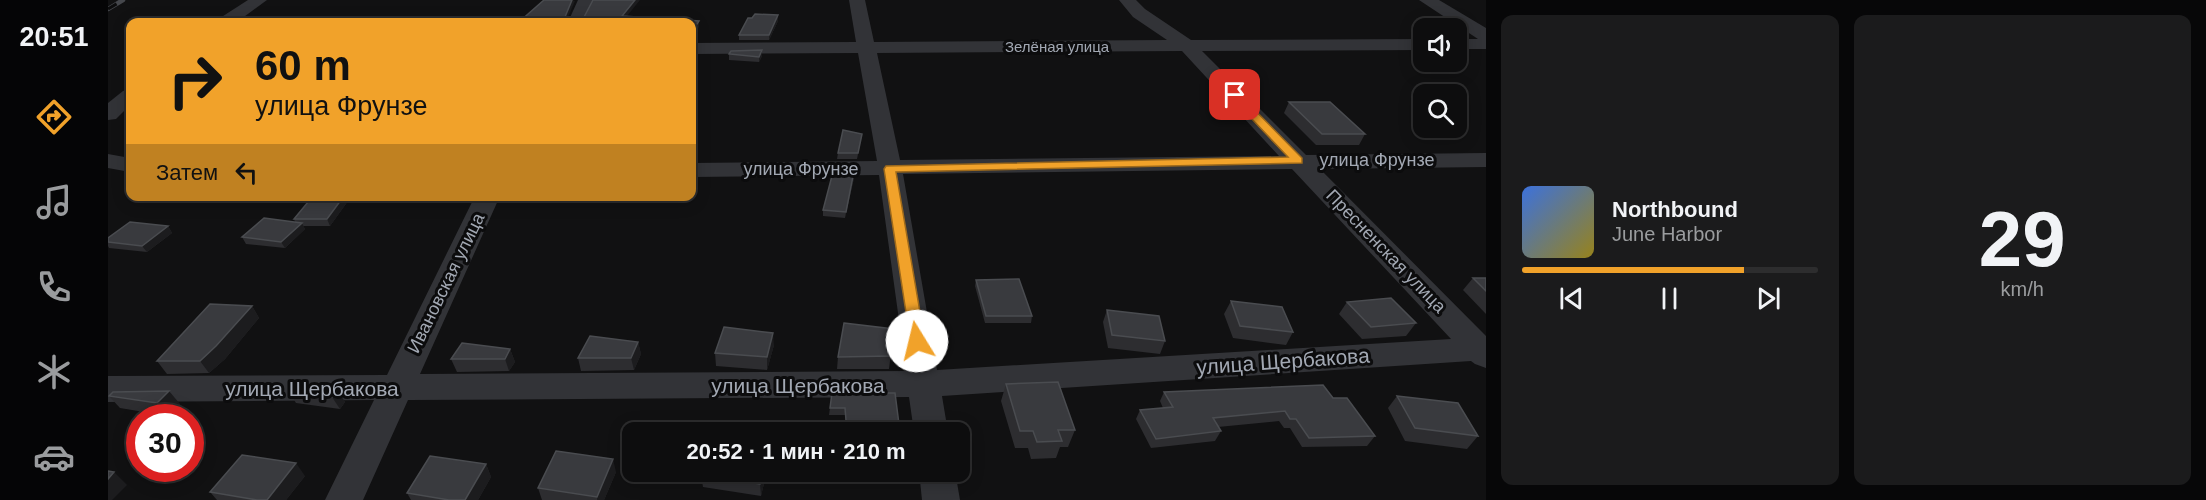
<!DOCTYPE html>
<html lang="ru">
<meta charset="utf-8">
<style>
:root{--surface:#0d0d0e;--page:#1b1b1c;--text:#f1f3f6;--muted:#9a9c9e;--line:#2d2d2e;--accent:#f1a22a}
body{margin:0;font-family:Helvetica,sans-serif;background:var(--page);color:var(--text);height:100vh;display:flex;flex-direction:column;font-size:22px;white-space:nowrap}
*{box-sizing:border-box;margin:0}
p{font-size:20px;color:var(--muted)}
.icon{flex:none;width:33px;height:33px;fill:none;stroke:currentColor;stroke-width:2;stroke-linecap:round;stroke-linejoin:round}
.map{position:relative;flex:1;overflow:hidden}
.drawer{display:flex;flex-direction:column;gap:15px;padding:15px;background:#070708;width:720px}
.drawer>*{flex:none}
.banner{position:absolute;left:18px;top:18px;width:570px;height:183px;border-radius:12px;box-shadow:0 3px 15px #0003,0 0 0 2px var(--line);background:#f1a22a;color:#111;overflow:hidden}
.controls{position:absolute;left:1305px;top:18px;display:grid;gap:12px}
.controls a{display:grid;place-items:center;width:54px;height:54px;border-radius:12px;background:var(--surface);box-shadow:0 3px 15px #0003,0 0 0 2px var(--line);font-size:30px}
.speed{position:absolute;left:18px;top:404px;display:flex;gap:12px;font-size:30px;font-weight:700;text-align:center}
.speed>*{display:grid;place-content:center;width:78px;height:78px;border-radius:50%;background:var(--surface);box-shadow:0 3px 15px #0003,0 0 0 2px var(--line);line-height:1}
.speed .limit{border:9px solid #d22;background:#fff;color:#111}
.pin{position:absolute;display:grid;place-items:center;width:51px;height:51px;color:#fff;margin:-26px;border-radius:12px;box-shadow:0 3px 9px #0006}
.me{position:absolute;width:66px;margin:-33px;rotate:351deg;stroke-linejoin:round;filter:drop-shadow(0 0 4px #0008)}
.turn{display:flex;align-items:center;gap:21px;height:126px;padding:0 30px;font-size:27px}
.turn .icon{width:78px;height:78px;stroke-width:2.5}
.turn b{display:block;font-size:42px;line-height:51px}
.then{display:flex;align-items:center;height:57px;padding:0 30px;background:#0003;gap:12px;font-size:22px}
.drawer .widget{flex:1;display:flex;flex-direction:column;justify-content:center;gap:9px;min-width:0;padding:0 21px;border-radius:12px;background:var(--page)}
.drawer .dial{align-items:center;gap:0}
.dial b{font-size:78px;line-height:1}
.song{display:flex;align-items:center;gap:18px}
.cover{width:72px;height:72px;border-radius:9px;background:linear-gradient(135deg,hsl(220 70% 55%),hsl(50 70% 35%))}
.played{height:6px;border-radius:3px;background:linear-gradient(90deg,var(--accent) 75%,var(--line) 75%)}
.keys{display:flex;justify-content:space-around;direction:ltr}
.drawer .tiles{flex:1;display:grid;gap:15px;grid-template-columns:repeat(2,1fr)}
.trip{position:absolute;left:514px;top:422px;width:348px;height:60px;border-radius:12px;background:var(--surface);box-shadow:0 3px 15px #0003,0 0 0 2px var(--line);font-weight:700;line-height:60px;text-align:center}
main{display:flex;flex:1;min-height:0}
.dock{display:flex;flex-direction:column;width:108px;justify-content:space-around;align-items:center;background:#050506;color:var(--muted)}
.dock .icon{width:42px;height:42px}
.dock .selected{color:var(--accent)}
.dock b{font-size:27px;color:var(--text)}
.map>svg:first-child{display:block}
</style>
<main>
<nav class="dock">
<b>20:51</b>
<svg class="icon selected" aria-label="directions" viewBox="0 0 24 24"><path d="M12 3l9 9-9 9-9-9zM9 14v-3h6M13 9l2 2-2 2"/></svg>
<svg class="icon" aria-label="music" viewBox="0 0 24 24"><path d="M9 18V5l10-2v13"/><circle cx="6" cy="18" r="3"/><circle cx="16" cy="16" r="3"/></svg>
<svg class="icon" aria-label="phone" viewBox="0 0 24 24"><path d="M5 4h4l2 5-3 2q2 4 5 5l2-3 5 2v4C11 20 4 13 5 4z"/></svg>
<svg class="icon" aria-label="climate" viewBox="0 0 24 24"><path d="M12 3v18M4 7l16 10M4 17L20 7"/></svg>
<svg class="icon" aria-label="car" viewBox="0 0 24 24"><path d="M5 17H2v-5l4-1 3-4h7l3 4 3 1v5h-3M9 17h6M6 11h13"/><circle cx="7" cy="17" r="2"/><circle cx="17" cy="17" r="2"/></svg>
</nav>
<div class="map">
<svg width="1378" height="500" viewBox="0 0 1378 500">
<rect width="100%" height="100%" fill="#111112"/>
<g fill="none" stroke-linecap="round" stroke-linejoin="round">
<g fill="#323337" fill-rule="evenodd">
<path d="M 140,0 L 159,0 L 129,22 L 110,22 L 112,18 Z"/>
<path d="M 470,0 L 486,0 L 476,22 L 460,22 Z"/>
<path d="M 741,0 L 757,0 L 766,42 L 1059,40 L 1025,17 L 1011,0 L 1028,0 L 1037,9 L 1083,40 L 1316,39 L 1316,50 L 1094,51 L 1198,155 L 1378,153 L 1378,167 L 1212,169 L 1378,336 L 1378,368 L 1367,364 L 1363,361 L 834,396 L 840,432 L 806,432 L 801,397 L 300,400 L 255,500 L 217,500 L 266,400 L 0,402 L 0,376 L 279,375 L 367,196 L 392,196 L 312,374 L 798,371 L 771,175 L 584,177 L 584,163 L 769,161 L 750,53 L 584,54 L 584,43 L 748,42 ZM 1074,51 L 1171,156 L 792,160 L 769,53 ZM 1184,169 L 1343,339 L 829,370 L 795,174 Z"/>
<path d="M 1311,0 L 1331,0 L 1378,28 L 1378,49 L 1348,49 L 1348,39 L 1370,39 Z"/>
<path d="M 22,89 L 22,105 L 8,119 L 0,120 L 0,103 L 15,91 Z"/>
<path d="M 0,154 L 22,158 L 22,172 L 0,168 Z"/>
<path d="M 811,471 L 847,471 L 852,500 L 814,500 Z"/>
</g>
<g stroke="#45474c" stroke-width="4.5">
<path id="rail" d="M 0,9 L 15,0"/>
</g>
<use href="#rail" stroke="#0c0c0d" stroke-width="3" stroke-dasharray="10" stroke-linecap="butt"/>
</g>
<g fill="#2d2d30">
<path d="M 670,21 L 661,40 L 631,40 L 631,35 Z"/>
<path d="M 621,54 L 654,56 L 651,62 L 621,60 Z"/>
<path d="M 1181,102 L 1257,134 L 1251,145 L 1208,145 L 1176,113 Z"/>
<path d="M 753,140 L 749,159 L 729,159 L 730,153 Z"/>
<path d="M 746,178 L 737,218 L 715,216 L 715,210 Z"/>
<path d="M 240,201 L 222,226 L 195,226 L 197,229 L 177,248 L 138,244 L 134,237 L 187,222 L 186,219 Z"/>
<path d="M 60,226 L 64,233 L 39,252 L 1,248 L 0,246 L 0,238 Z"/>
<path d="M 1365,278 L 1378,278 L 1378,314 L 1355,290 Z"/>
<path d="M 868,280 L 924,316 L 923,323 L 877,323 L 867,286 Z"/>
<path d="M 1123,301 L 1185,332 L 1178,345 L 1125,338 L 1116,314 Z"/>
<path d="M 1239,302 L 1308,323 L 1298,336 L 1254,339 L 1231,314 Z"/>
<path d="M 144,306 L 151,318 L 117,359 L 101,373 L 59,374 L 49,361 Z"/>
<path d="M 999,310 L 1057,341 L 1052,354 L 1000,348 L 995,322 Z"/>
<path d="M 786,329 L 781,369 L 729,369 L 730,357 Z"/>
<path d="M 530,342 L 533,354 L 526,370 L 473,371 L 470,358 Z"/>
<path d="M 666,345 L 659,370 L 608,366 L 607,353 Z"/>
<path d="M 402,349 L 407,362 L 401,371 L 349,372 L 343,359 Z"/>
<path d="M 898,384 L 967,430 L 960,447 L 952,447 L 948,458 L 923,459 L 920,448 L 907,448 L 893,401 Z"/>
<path d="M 180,390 L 229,390 L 237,402 L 232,409 L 188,403 Z"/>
<path d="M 1056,392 L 1225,398 L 1267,436 L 1259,446 L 1194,447 L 1182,428 L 1176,428 L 1171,421 L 1110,427 L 1113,431 L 1107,441 L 1043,448 L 1028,419 L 1032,410 L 1055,408 L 1052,401 Z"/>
<path d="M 724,393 L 792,432 L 738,432 L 737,415 L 721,415 Z"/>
<path d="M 1,396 L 72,404 L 60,416 L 12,408 Z"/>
<path d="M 1289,396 L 1370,436 L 1359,449 L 1297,441 L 1280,408 Z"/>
<path d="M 378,464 L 383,477 L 370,500 L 303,500 L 299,493 Z"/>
<path d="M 659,471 L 653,496 L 595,487 L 593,475 Z"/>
<path d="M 508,472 L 496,500 L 434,500 L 430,488 Z"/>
<path d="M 197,476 L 178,500 L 109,500 L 102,492 Z"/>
</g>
<g fill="#1c1c1e">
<path d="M 464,0 L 467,1 L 458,22 L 457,17 Z"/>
<path d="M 527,0 L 532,0 L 515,21 L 514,16 Z"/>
<path d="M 670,15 L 670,21 L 661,40 L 661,35 Z"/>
<path d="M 591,21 L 591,27 L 584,39 L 584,32 Z"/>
<path d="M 654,50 L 654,56 L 651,62 L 651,57 Z"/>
<path d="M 746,171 L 746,178 L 737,218 L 738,212 Z"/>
<path d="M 236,196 L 238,196 L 240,201 L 222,226 L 219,219 Z"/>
<path d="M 194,223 L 197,229 L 177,248 L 173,242 Z"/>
<path d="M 60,226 L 64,233 L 39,252 L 34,246 Z"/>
<path d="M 144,306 L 151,318 L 117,359 L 101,373 L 92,361 Z"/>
<path d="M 665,333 L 666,345 L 659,370 L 659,357 Z"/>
<path d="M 530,342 L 533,354 L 526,370 L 523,358 Z"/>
<path d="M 402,349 L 407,362 L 401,371 L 397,359 Z"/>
<path d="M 229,390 L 237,402 L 232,409 L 224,397 Z"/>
<path d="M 61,391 L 72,404 L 60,416 L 49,403 Z"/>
<path d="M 505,459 L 508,472 L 496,500 L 489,500 L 489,497 Z"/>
<path d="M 188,463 L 197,476 L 178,500 L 159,500 Z"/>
<path d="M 378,464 L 383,477 L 370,500 L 357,500 Z"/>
<path d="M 655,471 L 659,471 L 653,496 L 652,484 Z"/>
<path d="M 6,472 L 19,485 L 4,500 L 0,500 L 0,479 Z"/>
</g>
<g fill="#393a3e" stroke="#4a4c50" stroke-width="1.5">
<path d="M 436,0 L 464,0 L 457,17 L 475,19 L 485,0 L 527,0 L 514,16 L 591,21 L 584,32 L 584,22 L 411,22 Z"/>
<path d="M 647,14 L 670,15 L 661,35 L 631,35 L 640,18 L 644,18 Z"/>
<path d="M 153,18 L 217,22 L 145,22 Z"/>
<path d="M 654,50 L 651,57 L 621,54 L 623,51 Z"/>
<path d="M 1181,102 L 1222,102 L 1257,134 L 1214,134 Z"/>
<path d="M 735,130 L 754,134 L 750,153 L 730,153 Z"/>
<path d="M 746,171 L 738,212 L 715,210 L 725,172 Z"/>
<path d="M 205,196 L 236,196 L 219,219 L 186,219 Z"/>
<path d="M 156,218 L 194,223 L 173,242 L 134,237 Z"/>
<path d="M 22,222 L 60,226 L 34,246 L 0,242 L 0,238 Z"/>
<path d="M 1365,278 L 1378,278 L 1378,291 Z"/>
<path d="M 911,279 L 924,316 L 878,316 L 868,280 Z"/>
<path d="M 1283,298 L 1308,323 L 1263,327 L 1239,302 Z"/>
<path d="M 1123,301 L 1174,307 L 1185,332 L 1132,326 Z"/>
<path d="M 102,304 L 144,306 L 108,346 L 92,361 L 49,361 Z"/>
<path d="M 999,310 L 1051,316 L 1057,341 L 1004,335 Z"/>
<path d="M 736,323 L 786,329 L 783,356 L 730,357 Z"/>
<path d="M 616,327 L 665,333 L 659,357 L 607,353 Z"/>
<path d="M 482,336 L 530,342 L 523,358 L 470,358 Z"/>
<path d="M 354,343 L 402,349 L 397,359 L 343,359 Z"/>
<path d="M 950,382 L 967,430 L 950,430 L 954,441 L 929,442 L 925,431 L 912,431 L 898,384 Z"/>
<path d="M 1215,385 L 1225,398 L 1239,398 L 1267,436 L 1201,438 L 1188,419 L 1182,419 L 1177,411 L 1105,418 L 1113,431 L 1048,439 L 1032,410 L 1065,407 L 1056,392 Z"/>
<path d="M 180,390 L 229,390 L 224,397 Z"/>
<path d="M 61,391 L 49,403 L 1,396 L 5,392 Z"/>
<path d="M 724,393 L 787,393 L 792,432 L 739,432 L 737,408 L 722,408 Z"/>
<path d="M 1289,396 L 1350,403 L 1370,436 L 1307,428 Z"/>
<path d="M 448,451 L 505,459 L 489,497 L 430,488 Z"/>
<path d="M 134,455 L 188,463 L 159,500 L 149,500 L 102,492 Z"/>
<path d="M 322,456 L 378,464 L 357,500 L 341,500 L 299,493 Z"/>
<path d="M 0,471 L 6,472 L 0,479 Z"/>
<path d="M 594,471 L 655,471 L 652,484 L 593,475 Z"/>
</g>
<path fill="#f1a22a" stroke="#9d691b" stroke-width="1.5" d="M 1127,92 L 1130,93 L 1194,158 L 1194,163 L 788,172 L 817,341 L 814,345 L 803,345 L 776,169 L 778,166 L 1180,157 L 1123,97 L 1121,95 Z"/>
<g text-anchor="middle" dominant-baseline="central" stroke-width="6" stroke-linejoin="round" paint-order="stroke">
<g font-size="15" fill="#a2a8b3" stroke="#0c0c0d">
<text x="949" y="46">Зелёная улица</text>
</g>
<g font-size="18" fill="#a2a8b3" stroke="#0c0c0d">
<text x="1269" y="160">улица Фрунзе</text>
<text x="693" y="169">улица Фрунзе</text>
<text transform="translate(1278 251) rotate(46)">Пресненская улица</text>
<text transform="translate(338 283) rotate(-64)">Ивановская улица</text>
</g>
<g font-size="21" fill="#a2a8b3" stroke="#0c0c0d">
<text transform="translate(1175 361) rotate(-4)">улица Щербакова</text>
<text x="690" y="385">улица Щербакова</text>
<text x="204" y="388">улица Щербакова</text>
</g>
</g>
</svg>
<div class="controls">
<a><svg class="icon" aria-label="sound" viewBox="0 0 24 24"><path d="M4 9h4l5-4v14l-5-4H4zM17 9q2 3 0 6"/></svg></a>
<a><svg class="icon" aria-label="search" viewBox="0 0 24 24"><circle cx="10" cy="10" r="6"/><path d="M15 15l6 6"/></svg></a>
</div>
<div class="speed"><div class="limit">30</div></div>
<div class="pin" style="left:1127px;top:95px;background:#d93025"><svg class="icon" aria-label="arrive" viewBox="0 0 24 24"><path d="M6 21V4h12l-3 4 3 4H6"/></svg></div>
<svg class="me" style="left:809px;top:341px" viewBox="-20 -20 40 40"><circle r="19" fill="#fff"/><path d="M0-13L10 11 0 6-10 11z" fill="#f1a22a"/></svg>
<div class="trip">20:52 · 1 мин · 210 m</div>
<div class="banner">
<div class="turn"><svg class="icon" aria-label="right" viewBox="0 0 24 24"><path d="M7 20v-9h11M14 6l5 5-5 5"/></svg><div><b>60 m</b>улица Фрунзе</div></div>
<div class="then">Затем<svg class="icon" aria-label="left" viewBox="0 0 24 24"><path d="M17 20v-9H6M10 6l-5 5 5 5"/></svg></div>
</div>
</div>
<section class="drawer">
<div class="tiles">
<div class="widget">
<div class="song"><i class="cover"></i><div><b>Northbound</b><p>June Harbor</p></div></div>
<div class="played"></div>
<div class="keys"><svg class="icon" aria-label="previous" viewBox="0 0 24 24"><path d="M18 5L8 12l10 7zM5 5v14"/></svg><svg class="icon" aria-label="pause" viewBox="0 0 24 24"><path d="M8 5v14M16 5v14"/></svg><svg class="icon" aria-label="next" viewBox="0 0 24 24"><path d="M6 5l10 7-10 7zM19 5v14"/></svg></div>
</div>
<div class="widget dial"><b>29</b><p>km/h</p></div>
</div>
</section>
</main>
